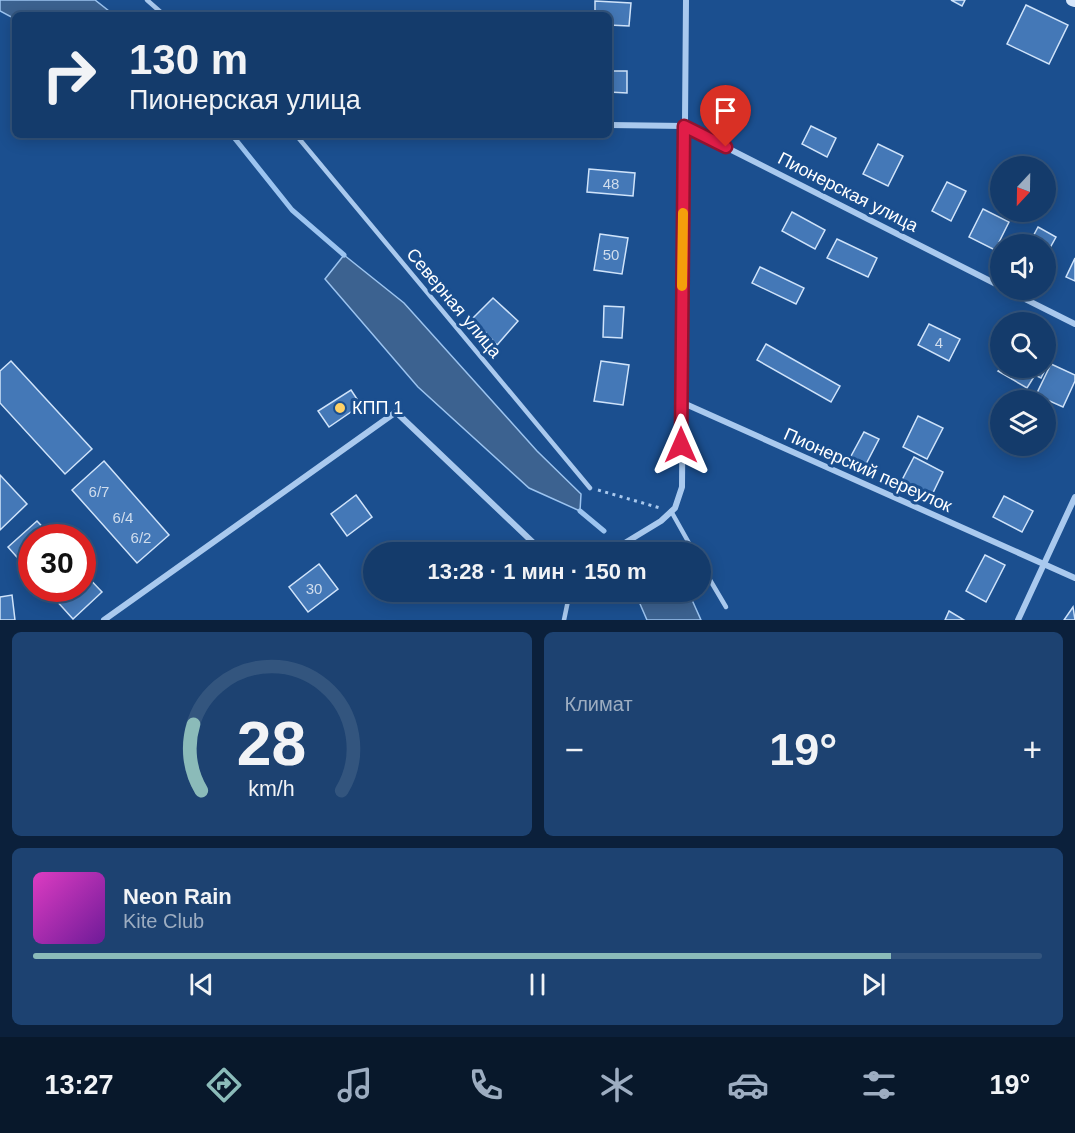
<!DOCTYPE html>
<html lang="ru">
<meta charset="utf-8">
<style>
:root{--surface:#143b6b;--page:#1d4271;--text:#f1f3f6;--muted:#9dadc1;--line:#33557e;--accent:#8bbbb9}
body{margin:0;font-family:Arial,sans-serif;background:var(--page);color:var(--text);height:100vh;display:flex;flex-direction:column;font-size:22px;white-space:nowrap}
*{box-sizing:border-box;margin:0}
p{font-size:20px;color:var(--muted)}
.icon{flex:none;width:33px;height:33px;fill:none;stroke:currentColor;stroke-width:2;stroke-linecap:round;stroke-linejoin:round}
.map{position:relative;height:620px;overflow:hidden}
.panel{display:flex;flex-direction:column;gap:12px;padding:12px;background:#0b203b;flex:1}
.panel>*{flex:none}
.hud{position:absolute;left:12px;top:12px;width:600px;height:126px;border-radius:9px;box-shadow:0 3px 15px #0003,0 0 0 2px var(--line);background:#143b6b;color:var(--text);overflow:hidden}
.needle{width:39px;rotate:202deg}
.buttons{position:absolute;left:990px;top:156px;display:grid;gap:12px}
.buttons a{display:grid;place-items:center;width:66px;height:66px;border-radius:50%;background:var(--surface);box-shadow:0 3px 15px #0003,0 0 0 2px var(--line);font-size:30px}
.speed{position:absolute;left:18px;top:524px;display:flex;gap:12px;font-size:30px;font-weight:700;text-align:center}
.speed>*{display:grid;place-content:center;width:78px;height:78px;border-radius:50%;background:var(--surface);box-shadow:0 3px 15px #0003,0 0 0 2px var(--line);line-height:1}
.speed .limit{border:9px solid #d22;background:#fff;color:#111}
.pin{position:absolute;display:grid;place-items:center;width:51px;height:51px;color:#fff;margin:-62px -26px;border-radius:50% 50% 50% 0;rotate:-45deg;box-shadow:0 0 6px #0007}
.pin .icon{rotate:45deg}
.me{position:absolute;width:66px;margin:-33px;rotate:0deg;stroke-linejoin:round;filter:drop-shadow(0 0 4px #0008)}
.turn{display:flex;align-items:center;gap:21px;height:126px;padding:0 18px;font-size:27px}
.turn .icon{width:78px;height:78px;stroke-width:2.5}
.turn b{display:block;font-size:42px;line-height:51px}
.big{font-size:45px;font-weight:600;line-height:1.1}
.panel .card{flex:1;display:flex;flex-direction:column;justify-content:center;gap:9px;min-width:0;padding:0 21px;border-radius:9px;background:var(--page)}
.panel .dial{align-items:center;gap:0}
.dial svg{height:156px;overflow:visible;fill:none;stroke:var(--line);stroke-width:7;stroke-linecap:round;text-anchor:middle}
.dial text{fill:var(--text);stroke:none}
.song{display:flex;align-items:center;gap:18px}
.cover{width:72px;height:72px;border-radius:9px;background:linear-gradient(135deg,hsl(310 70% 55%),hsl(280 70% 35%))}
.played{height:6px;border-radius:3px;background:linear-gradient(90deg,var(--accent) 85%,var(--line) 85%)}
.keys{display:flex;justify-content:space-around;direction:ltr}
.heat{display:flex;justify-content:space-between;align-items:center;font-size:33px;direction:ltr}
.panel .tiles{flex:1;display:grid;gap:12px;grid-template-columns:1fr 1fr}
.card:last-child{grid-column:span 2}
.trip{position:absolute;left:363px;top:542px;width:348px;height:60px;border-radius:30px;background:var(--surface);box-shadow:0 3px 15px #0003,0 0 0 2px var(--line);font-weight:600;line-height:60px;text-align:center}
.tabs{display:flex;height:96px;justify-content:space-around;align-items:center;background:#08182b;color:var(--muted)}
.tabs .icon{width:42px;height:42px}
.tabs .on{color:var(--accent)}
.tabs b{font-size:27px;color:var(--text)}
.map>svg:first-child{display:block}
</style>
<div class="map">
<svg width="1075" height="620" viewBox="0 0 1075 620">
<rect width="100%" height="100%" fill="#1b4f8f"/>
<g fill="#3c6290" stroke="#9cc4f0" stroke-width="1.5">
<path d="M 0,0 L 95,0 L 114,15 L 15,15 L 15,19 L 0,11 Z"/>
<path d="M 344,255 L 404,303 L 537,451 L 581,494 L 580,511 L 529,488 L 418,387 L 325,279 Z"/>
<path d="M 633,591 L 688,591 L 701,620 L 647,620 L 637,597 L 628,597 Z"/>
</g>
<g fill="none" stroke-linecap="round" stroke-linejoin="round">
<g stroke="#9cc4f0" stroke-width="5">
<path d="M 232,135 L 292,210 L 344,255"/>
<path d="M 580,511 L 604,531"/>
</g>
</g>
<g fill="#4478b7" stroke="#cfe3fa" stroke-width="1.5">
<path d="M 951,0 L 965,0 L 962,6 Z"/>
<path d="M 595,1 L 631,3 L 629,26 L 609,25 L 609,15 L 595,15 Z"/>
<path d="M 1026,5 L 1068,25 L 1049,64 L 1007,44 Z"/>
<path d="M 609,71 L 627,71 L 627,93 L 609,92 Z"/>
<path d="M 811,126 L 836,138 L 827,157 L 802,144 Z"/>
<path d="M 878,144 L 903,156 L 888,186 L 863,174 Z"/>
<path d="M 589,169 L 635,173 L 633,196 L 587,192 Z"/>
<path d="M 947,182 L 966,191 L 951,221 L 932,211 Z"/>
<path d="M 983,209 L 1009,222 L 995,250 L 969,237 Z"/>
<path d="M 792,212 L 825,230 L 815,249 L 782,231 Z"/>
<path d="M 1038,227 L 1056,237 L 1046,255 L 1046,244 L 1029,244 Z"/>
<path d="M 600,234 L 628,238 L 622,274 L 594,270 Z"/>
<path d="M 837,239 L 877,258 L 868,277 L 827,258 Z"/>
<path d="M 1075,258 L 1075,281 L 1066,277 Z"/>
<path d="M 760,267 L 804,288 L 796,304 L 752,283 Z"/>
<path d="M 493,298 L 518,321 L 497,345 L 473,318 Z"/>
<path d="M 604,306 L 624,307 L 622,338 L 603,337 Z"/>
<path d="M 929,324 L 960,339 L 949,361 L 918,345 Z"/>
<path d="M 766,344 L 840,386 L 831,402 L 757,360 Z"/>
<path d="M 11,361 L 92,449 L 65,474 L 0,403 L 0,371 Z"/>
<path d="M 601,361 L 629,365 L 623,405 L 594,401 Z"/>
<path d="M 1051,364 L 1075,375 L 1075,381 L 1063,407 L 1036,395 Z"/>
<path d="M 1001,368 L 1041,368 L 1044,372 L 1041,378 L 1035,375 L 1027,388 L 998,371 Z"/>
<path d="M 351,390 L 361,405 L 329,427 L 318,411 Z"/>
<path d="M 918,416 L 943,428 L 927,459 L 903,447 Z"/>
<path d="M 864,432 L 879,439 L 865,466 L 850,458 Z"/>
<path d="M 914,457 L 943,472 L 931,497 L 901,482 Z"/>
<path d="M 104,461 L 169,535 L 137,563 L 72,490 Z"/>
<path d="M 0,475 L 27,504 L 0,530 Z"/>
<path d="M 356,495 L 372,517 L 347,536 L 331,514 Z"/>
<path d="M 1004,496 L 1033,511 L 1022,532 L 993,517 Z"/>
<path d="M 37,521 L 52,537 L 32,537 L 32,574 L 8,547 Z"/>
<path d="M 985,555 L 1005,565 L 986,602 L 966,591 Z"/>
<path d="M 319,564 L 338,589 L 308,612 L 289,587 Z"/>
<path d="M 82,571 L 102,592 L 73,619 L 45,588 L 82,588 Z"/>
<path d="M 12,595 L 15,620 L 0,620 L 0,597 Z"/>
<path d="M 1073,607 L 1075,620 L 1064,620 Z"/>
<path d="M 949,611 L 964,620 L 945,620 Z"/>
</g>
<g fill="none" stroke-linecap="round" stroke-linejoin="round">
<path stroke="#a9c9ee" stroke-width="3" stroke-dasharray="3 4.5" stroke-linecap="butt" d="M 598,490 L 660,508"/>
<g stroke="#a9c9ee" stroke-width="4.5">
<path d="M 147,0 L 164,15"/>
<path d="M 296,135 L 590,488"/>
<path d="M 671,511 L 694,552"/>
<path d="M 700,563 L 726,607"/>
<path d="M 564,620 L 570,591"/>
</g>
<g stroke="#a9c9ee" stroke-width="6">
<path d="M 609,125 L 684,126 L 1000,286"/>
<path d="M 1007,290 L 1075,324"/>
<path d="M 681,402 L 1075,578"/>
<path d="M 610,552 L 661,521 L 675,508 L 682,487 L 686,0"/>
<path d="M 104,620 L 396,412 L 543,552"/>
<path d="M 1018,620 L 1075,497"/>
</g>
<path stroke="#d6e6fa" stroke-width="12" d="M 1072,0 L 1075,1"/>
</g>
<g fill="none" stroke-linecap="round" stroke-linejoin="round">
<g stroke="#92132f" stroke-width="15">
<path id="route" d="M 681,445 L 684,126 L 726,147"/>
</g>
<use href="#route" stroke="#e11d48" stroke-width="10"/>
<path stroke="#f59e0b" stroke-width="10" d="M 682,286 L 683,213"/>
</g>
<circle fill="#ffd166" stroke="#1b4f8f" stroke-width="2" cx="340" cy="408" r="6"/>
<g text-anchor="middle" dominant-baseline="central" stroke-width="6" stroke-linejoin="round" paint-order="stroke">
<g font-size="15" fill="#d0dded">
<text x="611" y="183">48</text>
<text x="611" y="254">50</text>
<text x="939" y="342">4</text>
<text x="99" y="491">6/7</text>
<text x="123" y="517">6/4</text>
<text x="141" y="537">6/2</text>
<text x="314" y="588">30</text>
</g>
<g font-size="18" fill="#fff" stroke="#1b4f8f">
<text transform="translate(848 192) rotate(27)">Пионерская улица</text>
<text transform="translate(454 303) rotate(50)">Северная улица</text>
<text transform="translate(868 470) rotate(24)">Пионерский переулок</text>
</g>
<g font-size="18" fill="#fff" stroke="#1b4f8f" text-anchor="start">
<text x="352" y="408">КПП 1</text>
</g>
</g>
</svg>
<div class="buttons">
<a><svg class="needle" viewBox="-14 -14 28 28"><path d="M0-13l5 13h-10z" fill="#e53935"/><path d="M0 13l5-13h-10z" fill="#9dadc1"/></svg></a>
<a><svg class="icon" aria-label="sound" viewBox="0 0 24 24"><path d="M4 9h4l5-4v14l-5-4H4zM17 9q2 3 0 6"/></svg></a>
<a><svg class="icon" aria-label="search" viewBox="0 0 24 24"><circle cx="10" cy="10" r="6"/><path d="M15 15l6 6"/></svg></a>
<a><svg class="icon" aria-label="layers" viewBox="0 0 24 24"><path d="M12 4l9 5-9 5-9-5zM3 14l9 5 9-5"/></svg></a>
</div>
<div class="speed"><div class="limit">30</div></div>
<div class="pin" style="left:726px;top:147px;background:#d93025"><svg class="icon" aria-label="arrive" viewBox="0 0 24 24"><path d="M6 21V4h12l-3 4 3 4H6"/></svg></div>
<svg class="me" style="left:681px;top:445px" viewBox="-20 -20 40 40"><path d="M0-17L14 15 0 8-14 15z" fill="#e11d48" stroke="#fff" stroke-width="4"/></svg>
<div class="trip">13:28 · 1 мин · 150 m</div>
<div class="hud">
<div class="turn"><svg class="icon" aria-label="right" viewBox="0 0 24 24"><path d="M7 20v-9h11M14 6l5 5-5 5"/></svg><div><b>130 m</b>Пионерская улица</div></div>
</div>
</div>
<section class="panel">
<div class="tiles">
<div class="card dial"><svg viewBox="0 0 100 80">
<path d="M14 69A42 42 0 1 1 86 69"/>
<path d="M14 69A42 42 0 0 1 10 35" stroke="#8bbbb9"/>
<text x="50" y="56" font-size="32" font-weight="700">28</text>
<text x="50" y="72" font-size="11">km/h</text>
</svg></div>
<div class="card"><p>Климат</p>
<div class="heat"><a>−</a><b class="big">19°</b><a>+</a></div>
</div>
<div class="card">
<div class="song"><i class="cover"></i><div><b>Neon Rain</b><p>Kite Club</p></div></div>
<div class="played"></div>
<div class="keys"><svg class="icon" aria-label="previous" viewBox="0 0 24 24"><path d="M18 5L8 12l10 7zM5 5v14"/></svg><svg class="icon" aria-label="pause" viewBox="0 0 24 24"><path d="M8 5v14M16 5v14"/></svg><svg class="icon" aria-label="next" viewBox="0 0 24 24"><path d="M6 5l10 7-10 7zM19 5v14"/></svg></div>
</div>
</div>
</section>
<nav class="tabs">
<b>13:27</b>
<svg class="icon on" aria-label="directions" viewBox="0 0 24 24"><path d="M12 3l9 9-9 9-9-9zM9 14v-3h6M13 9l2 2-2 2"/></svg>
<svg class="icon" aria-label="music" viewBox="0 0 24 24"><path d="M9 18V5l10-2v13"/><circle cx="6" cy="18" r="3"/><circle cx="16" cy="16" r="3"/></svg>
<svg class="icon" aria-label="phone" viewBox="0 0 24 24"><path d="M5 4h4l2 5-3 2q2 4 5 5l2-3 5 2v4C11 20 4 13 5 4z"/></svg>
<svg class="icon" aria-label="climate" viewBox="0 0 24 24"><path d="M12 3v18M4 7l16 10M4 17L20 7"/></svg>
<svg class="icon" aria-label="car" viewBox="0 0 24 24"><path d="M5 17H2v-5l4-1 3-4h7l3 4 3 1v5h-3M9 17h6M6 11h13"/><circle cx="7" cy="17" r="2"/><circle cx="17" cy="17" r="2"/></svg>
<svg class="icon" aria-label="filters" viewBox="0 0 24 24"><path d="M4 7h16M4 17h16"/><circle cx="9" cy="7" r="2"/><circle cx="15" cy="17" r="2"/></svg>
<b>19°</b>
</nav>
